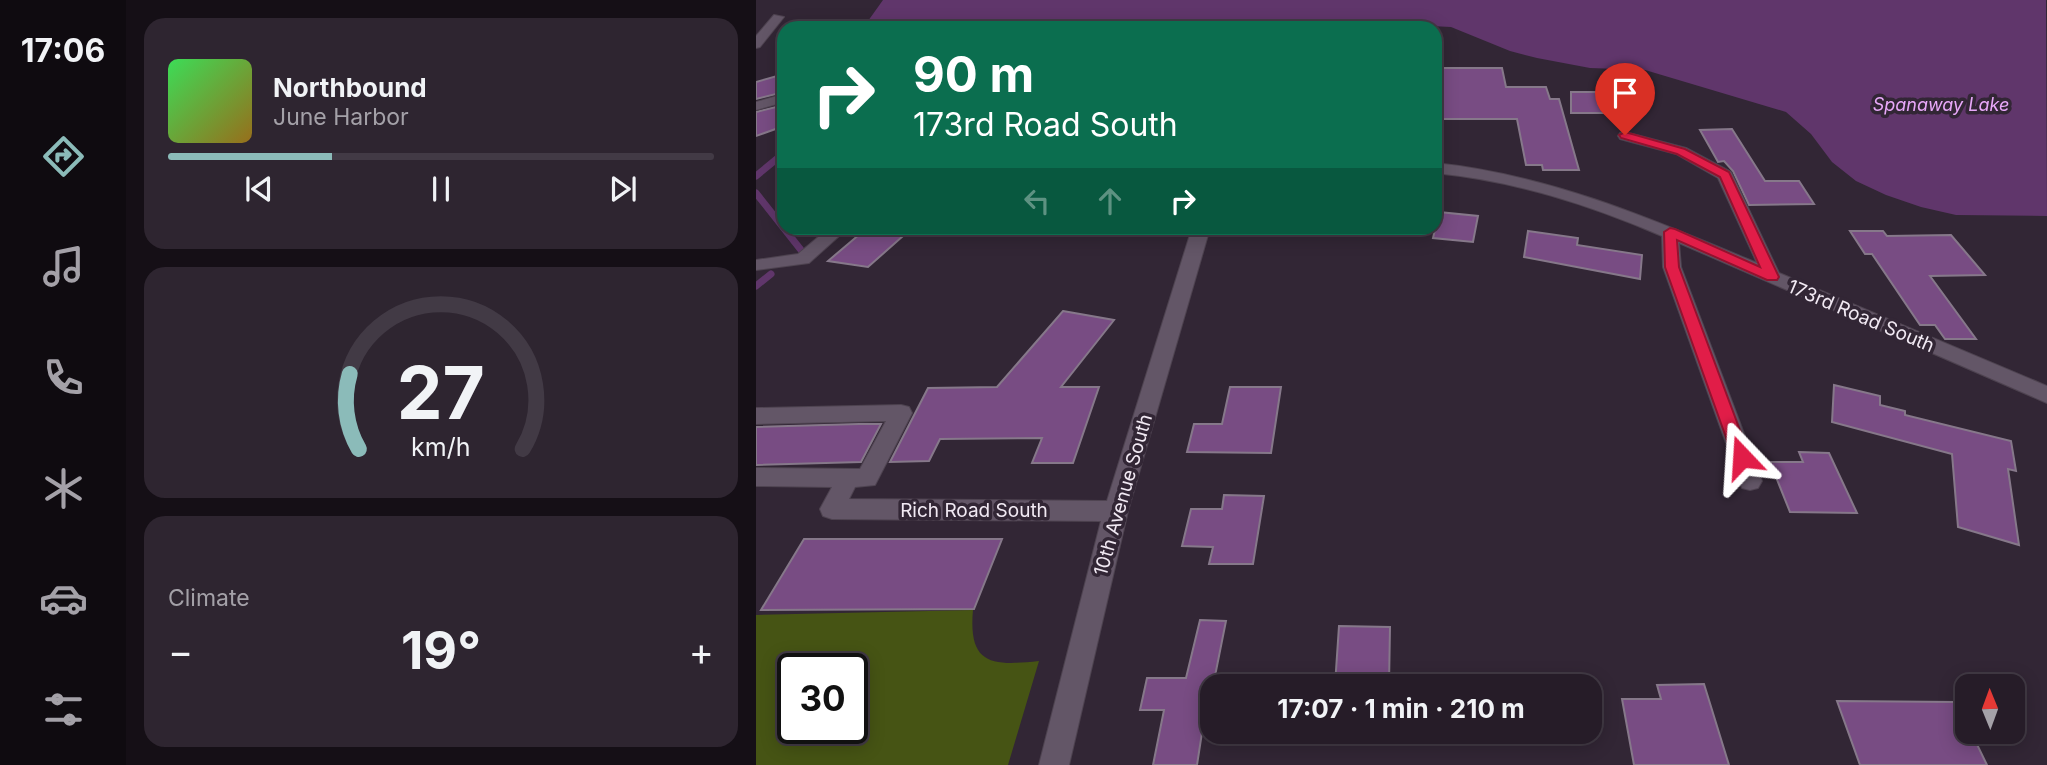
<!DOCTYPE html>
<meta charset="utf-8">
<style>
:root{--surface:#261c28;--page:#2e2530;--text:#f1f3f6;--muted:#a4a1a8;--line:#423a45;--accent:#8bbbb9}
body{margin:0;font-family:Inter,sans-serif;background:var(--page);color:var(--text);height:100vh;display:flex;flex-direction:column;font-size:26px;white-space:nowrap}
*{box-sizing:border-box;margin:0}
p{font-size:23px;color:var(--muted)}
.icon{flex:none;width:38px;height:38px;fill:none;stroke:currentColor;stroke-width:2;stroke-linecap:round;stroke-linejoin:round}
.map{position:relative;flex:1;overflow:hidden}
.drawer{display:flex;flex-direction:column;gap:18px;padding:18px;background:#150f16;width:630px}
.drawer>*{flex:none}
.guide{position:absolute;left:21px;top:21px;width:665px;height:214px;border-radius:21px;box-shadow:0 4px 18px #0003,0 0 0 2px var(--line);background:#0b6e4f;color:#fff;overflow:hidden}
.needle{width:46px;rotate:359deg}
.controls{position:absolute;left:1199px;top:674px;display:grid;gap:14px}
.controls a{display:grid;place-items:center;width:70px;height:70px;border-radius:14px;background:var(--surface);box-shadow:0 4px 18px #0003,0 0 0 2px var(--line);font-size:35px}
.speed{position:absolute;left:21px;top:653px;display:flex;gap:14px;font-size:35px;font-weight:700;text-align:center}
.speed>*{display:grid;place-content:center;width:91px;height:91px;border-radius:50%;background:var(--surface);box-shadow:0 4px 18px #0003,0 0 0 2px var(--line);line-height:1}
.speed .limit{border:4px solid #111;border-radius:10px;background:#fff;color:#111}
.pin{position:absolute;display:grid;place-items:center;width:60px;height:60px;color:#fff;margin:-72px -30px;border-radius:50% 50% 50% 0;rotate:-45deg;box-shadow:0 0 7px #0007}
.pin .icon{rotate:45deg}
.me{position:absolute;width:77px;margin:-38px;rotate:340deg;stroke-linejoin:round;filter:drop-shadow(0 0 5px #0008)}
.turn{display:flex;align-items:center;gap:24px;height:147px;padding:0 21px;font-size:32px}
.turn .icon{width:91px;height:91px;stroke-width:2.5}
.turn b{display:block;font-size:49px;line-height:60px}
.lanes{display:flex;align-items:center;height:66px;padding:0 21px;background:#0003;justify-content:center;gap:35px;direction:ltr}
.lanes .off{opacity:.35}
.big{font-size:52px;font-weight:700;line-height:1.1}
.drawer .widget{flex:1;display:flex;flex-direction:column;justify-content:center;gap:10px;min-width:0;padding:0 24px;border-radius:21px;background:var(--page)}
.drawer .dial{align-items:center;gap:0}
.dial svg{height:182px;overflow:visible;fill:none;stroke:var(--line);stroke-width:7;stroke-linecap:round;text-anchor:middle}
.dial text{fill:var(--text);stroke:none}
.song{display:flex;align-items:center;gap:21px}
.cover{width:84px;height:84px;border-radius:10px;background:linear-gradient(135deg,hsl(130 70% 55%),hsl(40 70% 35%))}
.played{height:7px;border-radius:4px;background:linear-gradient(90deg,var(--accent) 30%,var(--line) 30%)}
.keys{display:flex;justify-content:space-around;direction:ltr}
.heat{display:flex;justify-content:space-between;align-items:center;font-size:38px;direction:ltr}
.trip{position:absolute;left:444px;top:674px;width:402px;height:70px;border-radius:21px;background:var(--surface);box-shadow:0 4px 18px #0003,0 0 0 2px var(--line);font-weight:700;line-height:70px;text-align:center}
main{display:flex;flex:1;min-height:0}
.menu{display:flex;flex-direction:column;width:126px;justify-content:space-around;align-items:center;background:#0f0b10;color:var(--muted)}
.menu .icon{width:49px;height:49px}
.menu .current{color:var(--accent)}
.menu b{font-size:32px;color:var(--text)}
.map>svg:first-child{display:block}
</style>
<main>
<nav class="menu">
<b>17:06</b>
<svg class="icon current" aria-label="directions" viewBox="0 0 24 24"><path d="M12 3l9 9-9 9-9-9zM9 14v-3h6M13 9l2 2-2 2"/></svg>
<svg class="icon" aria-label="music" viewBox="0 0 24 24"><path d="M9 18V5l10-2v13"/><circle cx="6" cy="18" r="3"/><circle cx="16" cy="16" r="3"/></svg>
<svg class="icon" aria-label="phone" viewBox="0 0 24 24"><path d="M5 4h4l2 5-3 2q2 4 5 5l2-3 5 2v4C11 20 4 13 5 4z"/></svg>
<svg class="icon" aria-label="climate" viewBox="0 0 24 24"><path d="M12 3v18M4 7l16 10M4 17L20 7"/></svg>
<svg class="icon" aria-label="car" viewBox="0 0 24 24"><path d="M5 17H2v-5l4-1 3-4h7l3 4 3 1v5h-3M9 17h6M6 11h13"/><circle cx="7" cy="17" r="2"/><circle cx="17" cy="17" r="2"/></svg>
<svg class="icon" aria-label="filters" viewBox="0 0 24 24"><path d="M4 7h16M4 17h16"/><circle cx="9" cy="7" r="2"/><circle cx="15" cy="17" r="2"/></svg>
</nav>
<section class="drawer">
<div class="widget">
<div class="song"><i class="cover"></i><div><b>Northbound</b><p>June Harbor</p></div></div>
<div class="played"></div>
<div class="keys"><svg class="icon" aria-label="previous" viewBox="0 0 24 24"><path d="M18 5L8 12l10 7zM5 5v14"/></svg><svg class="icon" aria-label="pause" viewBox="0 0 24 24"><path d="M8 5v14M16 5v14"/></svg><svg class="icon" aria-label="next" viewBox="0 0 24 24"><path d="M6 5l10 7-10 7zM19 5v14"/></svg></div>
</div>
<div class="widget dial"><svg viewBox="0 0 100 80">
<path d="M14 69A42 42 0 1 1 86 69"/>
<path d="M14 69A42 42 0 0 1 10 36" stroke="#8bbbb9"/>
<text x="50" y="56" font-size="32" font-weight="700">27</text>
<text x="50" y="72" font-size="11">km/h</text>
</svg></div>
<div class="widget"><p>Climate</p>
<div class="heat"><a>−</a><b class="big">19°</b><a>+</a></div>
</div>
</section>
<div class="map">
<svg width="1291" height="765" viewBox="0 0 1291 765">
<rect width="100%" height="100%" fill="#322635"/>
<path fill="#465414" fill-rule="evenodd" d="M 217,610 C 212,665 236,666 283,661 L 252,765 L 0,765 L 0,615 ZM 37,668 L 96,668 L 96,728 L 37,728 Z"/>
<path fill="#60366b" d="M 127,0 L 1290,0 L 1291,216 L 1200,215 L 1165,207 L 1130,195 L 1100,181 L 1076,162 L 1055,134 L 1030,112 L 889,70 L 834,68 L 781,58 L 754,51 L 695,27 L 634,24 L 554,28 L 107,28 Z"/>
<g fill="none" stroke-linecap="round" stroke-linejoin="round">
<g stroke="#60366b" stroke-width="7">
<path d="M 0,176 L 28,153"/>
<path d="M 0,193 L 45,250"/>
<path d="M 0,286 L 15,274"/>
</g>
</g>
<g fill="#784c83" stroke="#86788a" stroke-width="2">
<path d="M 679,68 L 746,68 L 750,87 L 790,87 L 794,99 L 803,99 L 823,170 L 787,170 L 786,165 L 770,165 L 761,119 L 683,119 L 679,96 Z"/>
<path d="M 28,74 L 28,92 L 0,99 L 0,82 Z"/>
<path d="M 815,92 L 876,92 L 885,113 L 815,113 Z"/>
<path d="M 28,105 L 28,126 L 0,136 L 0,112 Z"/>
<path d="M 976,129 L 1009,181 L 1043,181 L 1058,204 L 993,205 L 977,171 L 968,161 L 962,162 L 944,130 Z"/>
<path d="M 683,212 L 722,216 L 717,242 L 677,238 Z"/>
<path d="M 111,228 L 156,228 L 112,267 L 72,261 Z"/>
<path d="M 772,231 L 822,238 L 821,245 L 886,255 L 884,279 L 768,257 Z"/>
<path d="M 1094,231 L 1127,231 L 1131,236 L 1195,235 L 1229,275 L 1174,276 L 1220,339 L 1189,339 L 1179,325 L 1164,325 L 1116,254 L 1109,254 Z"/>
<path d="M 307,311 L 358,320 L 305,387 L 343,387 L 317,463 L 276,463 L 286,438 L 184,439 L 173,461 L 134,462 L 172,388 L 241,387 Z"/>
<path d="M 1078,385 L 1124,396 L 1124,405 L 1149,411 L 1149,415 L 1255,441 L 1260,471 L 1252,469 L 1263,545 L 1202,527 L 1196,454 L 1076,422 Z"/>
<path d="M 474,387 L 525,387 L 515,453 L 431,452 L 438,424 L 466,424 Z"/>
<path d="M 103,424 L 125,424 L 105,462 L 0,465 L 0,427 Z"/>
<path d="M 1043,452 L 1073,453 L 1101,513 L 1034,512 L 1014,462 L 1047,462 Z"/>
<path d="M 468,495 L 508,496 L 497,564 L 453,564 L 457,547 L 426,546 L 435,509 L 466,509 Z"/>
<path d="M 48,539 L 246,539 L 218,609 L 5,610 Z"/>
<path d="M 444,620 L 470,621 L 457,686 L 457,726 L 447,726 L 441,765 L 397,765 L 408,710 L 384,710 L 391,678 L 430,678 Z"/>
<path d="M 583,626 L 634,627 L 633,685 L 579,685 Z"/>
<path d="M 948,684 L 973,765 L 878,765 L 866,699 L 905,699 L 901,685 Z"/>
<path d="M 1081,701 L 1201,702 L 1211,723 L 1211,732 L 1215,732 L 1231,765 L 1104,765 Z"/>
</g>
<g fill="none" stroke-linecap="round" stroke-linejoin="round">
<g stroke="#4e4350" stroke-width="2">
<g id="minor">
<path d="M 18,15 L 28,17 L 4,47 L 0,48 L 0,36 Z"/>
<path d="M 28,94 L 28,102 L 0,110 L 0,102 Z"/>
<path d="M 869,132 L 930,148 L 975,172 L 1023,273 L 1291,386 L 1291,403 L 923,243 L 925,267 L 1006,481 L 1002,488 L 994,490 L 986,488 L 907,267 L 906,236 C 832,204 759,181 679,173 L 679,163 C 794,175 896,219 1001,263 L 962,178 L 920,154 L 864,139 L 862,136 L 864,133 Z"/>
<path d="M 73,228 L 92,228 L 53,263 L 0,270 L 0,260 L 42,254 Z"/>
<path d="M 436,228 L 454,228 L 372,511 L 313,765 L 283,765 L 345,521 L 76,519 L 67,516 L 64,509 L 76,487 L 0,486 L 0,468 L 104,469 L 130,421 L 0,424 L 0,408 L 145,405 L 153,407 L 156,413 L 119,485 L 99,487 L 93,499 L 351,501 Z"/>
</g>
</g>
<use href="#minor" fill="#635667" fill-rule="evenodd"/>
</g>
<path fill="#e11d48" stroke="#92132f" stroke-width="2" d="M 869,132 L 929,149 L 973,172 L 1023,277 L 1021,280 L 1011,280 L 921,240 L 923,267 L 994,457 L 992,462 L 980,462 L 977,457 L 909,267 L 908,232 L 914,228 L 919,229 L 1004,267 L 964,177 L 921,154 L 865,138 L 863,135 Z"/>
<g text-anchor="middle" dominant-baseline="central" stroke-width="7" stroke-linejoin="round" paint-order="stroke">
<g font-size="18" font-style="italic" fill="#e8a8f9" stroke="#322635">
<text x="1185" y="104">Spanaway Lake</text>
</g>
<g font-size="19" fill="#f1e9f3" stroke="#322635">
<text transform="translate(1105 316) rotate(23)">173rd Road South</text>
<text transform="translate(367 495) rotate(-74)">10th Avenue South</text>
<text x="218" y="510">Rich Road South</text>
</g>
</g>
</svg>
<div class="controls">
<a><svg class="needle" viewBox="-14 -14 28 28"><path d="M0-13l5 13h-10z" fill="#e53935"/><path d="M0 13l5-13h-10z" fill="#a4a1a8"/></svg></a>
</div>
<div class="speed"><div class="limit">30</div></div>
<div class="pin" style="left:869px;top:135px;background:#d93025"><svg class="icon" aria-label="arrive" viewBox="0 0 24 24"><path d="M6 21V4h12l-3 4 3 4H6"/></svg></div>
<svg class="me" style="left:986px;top:457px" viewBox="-20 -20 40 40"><path d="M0-17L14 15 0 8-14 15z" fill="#e11d48" stroke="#fff" stroke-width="4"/></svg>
<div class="trip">17:07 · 1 min · 210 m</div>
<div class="guide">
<div class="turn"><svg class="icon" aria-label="right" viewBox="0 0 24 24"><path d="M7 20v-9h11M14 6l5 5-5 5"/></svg><div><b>90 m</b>173rd Road South</div></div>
<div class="lanes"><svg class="icon off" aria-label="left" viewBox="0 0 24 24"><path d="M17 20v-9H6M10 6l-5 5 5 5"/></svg><svg class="icon off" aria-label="ahead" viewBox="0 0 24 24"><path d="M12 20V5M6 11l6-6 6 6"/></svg><svg class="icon" aria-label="right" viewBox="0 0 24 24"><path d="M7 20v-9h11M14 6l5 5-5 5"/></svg></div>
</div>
</div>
</main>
